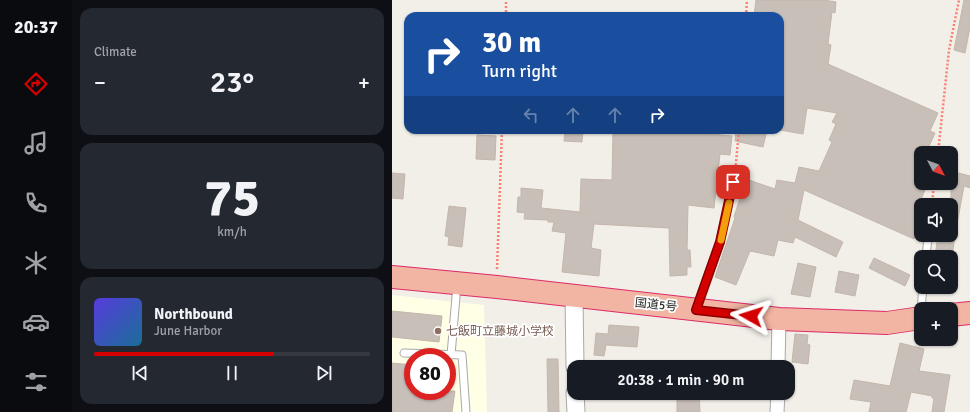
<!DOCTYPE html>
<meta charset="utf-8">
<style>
:root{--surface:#171b24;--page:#242831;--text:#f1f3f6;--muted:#9ea1a6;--line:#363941;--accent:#d40000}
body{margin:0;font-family:Signika,"Noto Sans JP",sans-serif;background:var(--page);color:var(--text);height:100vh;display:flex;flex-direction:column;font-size:15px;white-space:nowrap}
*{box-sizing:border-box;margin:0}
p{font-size:13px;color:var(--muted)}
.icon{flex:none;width:22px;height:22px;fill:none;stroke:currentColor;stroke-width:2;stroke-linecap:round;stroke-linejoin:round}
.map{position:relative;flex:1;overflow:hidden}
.panel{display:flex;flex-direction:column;gap:8px;padding:8px;background:#0d0f14;width:320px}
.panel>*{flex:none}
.top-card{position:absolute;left:12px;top:12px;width:380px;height:122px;border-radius:12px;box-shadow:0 1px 3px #0004;background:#1a4fa0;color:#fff;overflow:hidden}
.needle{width:26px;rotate:131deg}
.controls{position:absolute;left:522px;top:146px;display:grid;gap:8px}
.controls a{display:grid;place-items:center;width:44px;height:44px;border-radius:8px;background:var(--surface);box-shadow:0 1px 3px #0004;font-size:20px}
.speed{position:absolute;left:12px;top:348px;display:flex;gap:8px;font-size:20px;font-weight:700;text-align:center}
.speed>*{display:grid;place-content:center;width:52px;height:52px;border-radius:50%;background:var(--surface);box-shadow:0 1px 3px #0004;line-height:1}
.speed .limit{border:6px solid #d22;background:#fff;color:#111}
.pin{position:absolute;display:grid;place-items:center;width:34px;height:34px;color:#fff;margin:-17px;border-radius:8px;box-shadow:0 2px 6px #0006}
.me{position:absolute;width:44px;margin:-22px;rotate:276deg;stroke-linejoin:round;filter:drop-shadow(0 0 3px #0008)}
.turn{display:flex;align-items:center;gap:14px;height:84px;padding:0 12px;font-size:18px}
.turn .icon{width:52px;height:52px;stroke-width:2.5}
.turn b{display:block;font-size:28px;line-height:34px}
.lanes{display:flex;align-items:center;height:38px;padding:0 12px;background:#0003;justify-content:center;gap:20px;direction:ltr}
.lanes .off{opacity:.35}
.big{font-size:30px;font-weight:600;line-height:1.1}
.panel .tile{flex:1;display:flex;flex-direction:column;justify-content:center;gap:6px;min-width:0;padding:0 14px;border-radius:12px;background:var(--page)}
.panel .dial{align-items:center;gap:0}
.dial b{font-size:52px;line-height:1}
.song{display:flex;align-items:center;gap:12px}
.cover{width:48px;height:48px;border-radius:6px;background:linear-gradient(135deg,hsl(250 70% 55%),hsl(200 70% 35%))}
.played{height:4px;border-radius:2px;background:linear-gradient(90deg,var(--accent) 65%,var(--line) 65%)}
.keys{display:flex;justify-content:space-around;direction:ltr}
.heat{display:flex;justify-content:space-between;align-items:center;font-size:22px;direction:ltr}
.trip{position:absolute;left:175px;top:360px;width:228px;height:40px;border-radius:12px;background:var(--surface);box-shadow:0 1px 3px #0004;font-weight:600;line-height:40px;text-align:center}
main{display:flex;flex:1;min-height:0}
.tab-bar{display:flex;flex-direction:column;width:72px;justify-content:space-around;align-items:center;background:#090b0e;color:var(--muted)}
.tab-bar .icon{width:28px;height:28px}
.tab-bar .active{color:var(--accent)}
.tab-bar b{font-size:18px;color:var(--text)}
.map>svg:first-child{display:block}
</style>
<main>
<nav class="tab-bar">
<b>20:37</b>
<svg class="icon active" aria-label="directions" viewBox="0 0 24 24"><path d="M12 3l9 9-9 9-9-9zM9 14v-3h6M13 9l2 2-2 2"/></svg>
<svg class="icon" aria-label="music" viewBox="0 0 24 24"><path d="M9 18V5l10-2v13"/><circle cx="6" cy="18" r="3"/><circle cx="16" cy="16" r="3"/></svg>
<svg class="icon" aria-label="phone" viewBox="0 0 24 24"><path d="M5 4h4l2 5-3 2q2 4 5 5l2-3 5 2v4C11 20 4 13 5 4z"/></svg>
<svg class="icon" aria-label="climate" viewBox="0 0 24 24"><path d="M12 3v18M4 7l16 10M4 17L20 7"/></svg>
<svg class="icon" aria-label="car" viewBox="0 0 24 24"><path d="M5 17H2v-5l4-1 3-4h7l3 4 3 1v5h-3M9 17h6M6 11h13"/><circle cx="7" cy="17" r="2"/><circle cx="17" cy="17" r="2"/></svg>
<svg class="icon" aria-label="filters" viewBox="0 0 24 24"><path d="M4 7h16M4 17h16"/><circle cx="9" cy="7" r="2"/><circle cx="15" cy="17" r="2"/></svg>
</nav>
<section class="panel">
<div class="tile"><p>Climate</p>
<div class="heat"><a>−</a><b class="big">23°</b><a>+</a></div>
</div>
<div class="tile dial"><b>75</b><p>km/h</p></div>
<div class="tile">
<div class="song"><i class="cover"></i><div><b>Northbound</b><p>June Harbor</p></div></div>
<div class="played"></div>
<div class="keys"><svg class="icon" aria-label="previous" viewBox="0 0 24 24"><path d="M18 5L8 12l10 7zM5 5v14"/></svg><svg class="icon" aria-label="pause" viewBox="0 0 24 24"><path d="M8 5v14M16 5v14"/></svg><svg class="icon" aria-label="next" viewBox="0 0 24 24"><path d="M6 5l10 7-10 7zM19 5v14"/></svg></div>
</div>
</section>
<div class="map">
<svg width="578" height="412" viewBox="0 0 578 412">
<rect width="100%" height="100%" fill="#f2efe9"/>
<path fill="#ffffe5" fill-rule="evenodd" d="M 0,295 L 92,305 L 95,412 L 0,412 ZM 21,357 L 55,357 L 55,391 L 21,391 Z"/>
<g fill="#c7bfb8" stroke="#c4b6ab">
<path d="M 364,0 L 432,0 L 444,2 L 443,13 L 440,12 L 436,44 L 439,45 L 436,64 L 546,113 L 538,131 L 543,133 L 534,153 L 529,153 L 529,189 L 533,190 L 526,206 L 529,208 L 521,225 L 527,227 L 522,239 L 412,190 L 406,220 L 451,242 L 444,257 L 403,237 L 401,243 L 386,240 L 382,256 L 358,251 L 344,285 L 323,277 L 343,218 L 342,217 L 354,179 L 383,189 L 385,180 L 403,183 L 407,167 L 427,171 L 440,142 L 437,140 L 444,124 L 440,122 L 445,113 L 415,108 L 411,134 L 388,130 L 388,16 L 362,16 Z"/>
<path d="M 572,0 L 578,0 L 578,27 L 573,53 L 562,50 Z"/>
<path d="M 173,130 L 191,130 L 190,142 L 172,141 Z"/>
<path d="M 221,130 L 297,130 L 297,132 L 340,136 L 338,155 L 328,154 L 322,208 L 296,205 L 295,250 L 298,250 L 299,267 L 295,267 L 295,275 L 278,276 L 277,228 L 202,224 L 199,248 L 209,250 L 207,276 L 170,272 L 174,233 L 160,231 L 162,222 L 156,222 L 156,220 L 132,219 L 133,213 L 125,212 L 126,197 L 129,197 L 129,188 L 151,190 L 149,208 L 188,212 L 189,179 L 220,180 Z"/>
<path d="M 344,130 L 375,130 L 371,147 L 343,141 Z"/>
<path d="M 85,135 L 104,136 L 103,160 L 84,159 Z"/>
<path d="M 559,171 L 578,176 L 578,188 L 572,186 L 565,224 L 559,224 Z"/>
<path d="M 0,173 L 13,174 L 11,199 L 0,198 Z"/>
<path d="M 57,206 L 74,208 L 70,247 L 56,245 L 57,237 L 53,236 Z"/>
<path d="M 546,235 L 563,235 L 560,257 L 543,257 Z"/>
<path d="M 482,258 L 518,275 L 513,286 L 477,268 Z"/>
<path d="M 406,263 L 424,267 L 418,297 L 399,294 Z"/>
<path d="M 447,271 L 467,275 L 463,296 L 443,292 Z"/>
<path d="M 0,311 L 50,316 L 47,342 L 0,337 Z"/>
<path d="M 217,325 L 247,327 L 245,347 L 214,345 L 212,356 L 202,355 L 204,333 L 216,334 Z"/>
<path d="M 403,334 L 416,335 L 415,344 L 418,345 L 416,364 L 400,362 Z"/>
<path d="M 508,343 L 532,349 L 527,371 L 558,375 L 552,412 L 540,412 L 542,398 L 540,398 L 540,396 L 519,392 L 514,412 L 477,412 L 479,402 L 458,399 L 462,380 L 498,386 Z"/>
<path d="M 155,359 L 166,359 L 167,412 L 156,412 Z"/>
<path d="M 0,363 L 21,365 L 21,391 L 63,391 L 60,412 L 0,412 Z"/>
<path d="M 285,393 L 307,393 L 308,412 L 285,412 Z"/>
</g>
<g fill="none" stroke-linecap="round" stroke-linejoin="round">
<g stroke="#a9a9a9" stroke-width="9">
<g id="service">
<path d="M 534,257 L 536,237"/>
<path d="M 304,308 L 328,241 L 341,182"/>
<path d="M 529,309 L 531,287"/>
<path d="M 12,353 L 70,355 L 74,412"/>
<path d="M 59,355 L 65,285"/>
</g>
</g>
<g stroke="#a9a9a9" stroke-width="15">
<g id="minor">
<path d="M 386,367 L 387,319"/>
<path d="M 385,412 L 386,393"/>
</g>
</g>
<g stroke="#a9a9a9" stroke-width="19">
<g id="tertiary">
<path d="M 182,296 L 183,367"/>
<path d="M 183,393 L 184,412"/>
</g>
</g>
<g stroke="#dc2a67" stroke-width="24">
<g id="trunk">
<path d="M 0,277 L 105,287 L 387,319 L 495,323 L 529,318"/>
<path d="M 559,315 L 578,313"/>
</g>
</g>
<g stroke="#fa8072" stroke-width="2.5" stroke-dasharray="2 2" stroke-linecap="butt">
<path d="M 114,16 L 114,0"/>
<path d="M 354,16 L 355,0"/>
<path d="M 546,153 L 557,50 L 567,0"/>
<path d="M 343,173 L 347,130"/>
<path d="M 540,205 L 542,183"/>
<path d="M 105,269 L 110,130"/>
</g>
<use href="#service" stroke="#fff" stroke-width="7"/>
<use href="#minor" stroke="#fff" stroke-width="13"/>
<use href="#tertiary" stroke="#fff" stroke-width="17"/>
<use href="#trunk" stroke="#f2b4a3" stroke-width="22"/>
</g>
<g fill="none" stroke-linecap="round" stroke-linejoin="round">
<g stroke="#8a0000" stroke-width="10">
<path id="route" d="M 341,182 L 328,242 L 304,310 L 359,316"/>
</g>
<use href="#route" stroke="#d40000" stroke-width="7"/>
<path stroke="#f59e0b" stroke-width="7" d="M 329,240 L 337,203"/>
</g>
<circle fill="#8d6e63" stroke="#fff" stroke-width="1.5" cx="46" cy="331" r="4"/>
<g text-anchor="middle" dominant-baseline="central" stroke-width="3.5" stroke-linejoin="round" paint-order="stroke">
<g font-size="12" fill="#222" stroke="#fff">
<text transform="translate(264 305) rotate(6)">国道5号</text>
</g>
<g font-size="12" fill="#785e54" stroke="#fff" text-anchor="start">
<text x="54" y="331">七飯町立藤城小学校</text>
</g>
</g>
</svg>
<div class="controls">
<a><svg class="needle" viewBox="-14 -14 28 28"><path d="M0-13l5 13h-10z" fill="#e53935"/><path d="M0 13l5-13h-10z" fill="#9ea1a6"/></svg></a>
<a><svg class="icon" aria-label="sound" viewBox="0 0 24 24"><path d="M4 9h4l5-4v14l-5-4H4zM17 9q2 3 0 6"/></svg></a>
<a><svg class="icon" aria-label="search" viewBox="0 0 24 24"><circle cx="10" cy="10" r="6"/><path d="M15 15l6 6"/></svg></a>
<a>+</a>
</div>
<div class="speed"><div class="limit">80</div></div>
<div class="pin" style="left:341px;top:182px;background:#d93025"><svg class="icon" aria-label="arrive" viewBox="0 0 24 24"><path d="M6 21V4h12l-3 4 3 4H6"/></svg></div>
<svg class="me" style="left:359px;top:316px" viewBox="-20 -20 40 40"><path d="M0-17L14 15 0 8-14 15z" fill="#d40000" stroke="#fff" stroke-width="4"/></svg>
<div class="trip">20:38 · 1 min · 90 m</div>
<div class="top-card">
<div class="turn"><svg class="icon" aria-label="right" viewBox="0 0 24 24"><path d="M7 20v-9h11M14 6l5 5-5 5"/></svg><div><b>30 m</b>Turn right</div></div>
<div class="lanes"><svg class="icon off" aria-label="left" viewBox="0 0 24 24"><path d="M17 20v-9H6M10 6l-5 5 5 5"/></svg><svg class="icon off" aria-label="ahead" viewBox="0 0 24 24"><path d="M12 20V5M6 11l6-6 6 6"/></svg><svg class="icon off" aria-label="ahead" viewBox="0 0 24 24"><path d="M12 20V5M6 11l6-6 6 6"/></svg><svg class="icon" aria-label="right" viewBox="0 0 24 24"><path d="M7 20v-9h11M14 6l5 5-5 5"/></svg></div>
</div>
</div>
</main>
